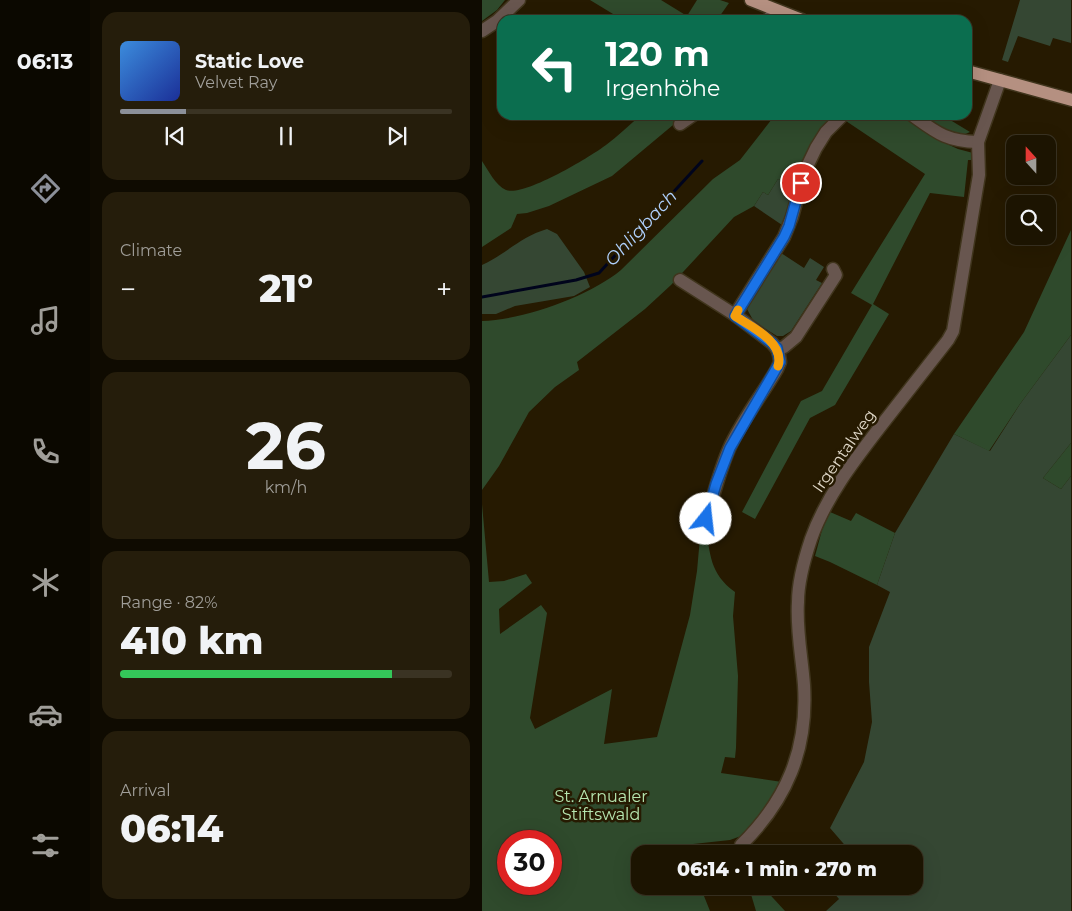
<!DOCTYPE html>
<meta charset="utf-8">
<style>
:root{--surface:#1c1401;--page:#251d0b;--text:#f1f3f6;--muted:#a09e99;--line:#3a3323;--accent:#8c9099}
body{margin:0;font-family:Montserrat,sans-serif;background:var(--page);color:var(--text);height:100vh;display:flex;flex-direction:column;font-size:19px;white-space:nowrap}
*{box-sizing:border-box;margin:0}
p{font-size:16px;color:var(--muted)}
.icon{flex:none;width:28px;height:28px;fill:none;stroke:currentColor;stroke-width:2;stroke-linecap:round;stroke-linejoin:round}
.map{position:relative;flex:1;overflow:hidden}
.drawer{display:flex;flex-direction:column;gap:12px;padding:12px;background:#0f0b01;width:392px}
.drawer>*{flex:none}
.guide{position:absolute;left:15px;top:15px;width:475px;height:105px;border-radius:15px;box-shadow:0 5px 20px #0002,0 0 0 1px var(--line);background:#0b6e4f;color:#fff;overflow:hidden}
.needle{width:32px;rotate:339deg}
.buttons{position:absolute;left:524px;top:135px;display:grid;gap:10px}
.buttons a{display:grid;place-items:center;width:50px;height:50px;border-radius:10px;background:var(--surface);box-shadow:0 5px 20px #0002,0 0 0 1px var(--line);font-size:25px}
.speed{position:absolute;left:15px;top:830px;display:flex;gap:10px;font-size:25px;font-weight:700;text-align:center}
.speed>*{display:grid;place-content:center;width:65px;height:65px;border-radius:50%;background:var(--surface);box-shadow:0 5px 20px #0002,0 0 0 1px var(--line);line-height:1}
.speed .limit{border:8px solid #d22;background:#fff;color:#111}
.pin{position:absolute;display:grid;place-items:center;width:42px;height:42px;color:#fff;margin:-21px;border:2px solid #fff;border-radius:50%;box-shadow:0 1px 5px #0007}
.me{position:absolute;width:55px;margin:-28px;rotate:16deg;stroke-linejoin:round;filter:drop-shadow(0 0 4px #0008)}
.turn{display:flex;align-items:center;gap:18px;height:105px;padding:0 25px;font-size:22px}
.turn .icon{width:65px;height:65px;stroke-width:2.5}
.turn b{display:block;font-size:35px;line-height:42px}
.big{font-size:38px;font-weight:800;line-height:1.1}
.drawer .tile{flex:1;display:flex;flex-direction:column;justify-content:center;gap:8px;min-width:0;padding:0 18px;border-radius:15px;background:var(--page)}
.drawer .dial{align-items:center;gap:0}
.dial b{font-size:65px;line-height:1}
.song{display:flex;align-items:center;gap:15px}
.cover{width:60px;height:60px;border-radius:8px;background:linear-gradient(135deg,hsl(210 70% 55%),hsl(230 70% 35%))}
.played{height:5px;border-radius:2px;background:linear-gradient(90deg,var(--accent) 20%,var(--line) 20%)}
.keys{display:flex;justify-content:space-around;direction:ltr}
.heat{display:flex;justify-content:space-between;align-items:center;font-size:28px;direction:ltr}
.charge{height:8px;border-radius:4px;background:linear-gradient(90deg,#34c759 82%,var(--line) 0)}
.trip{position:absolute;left:149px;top:845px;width:292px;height:50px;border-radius:15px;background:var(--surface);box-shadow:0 5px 20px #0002,0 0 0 1px var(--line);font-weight:800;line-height:50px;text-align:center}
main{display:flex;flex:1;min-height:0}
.menu{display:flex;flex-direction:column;width:90px;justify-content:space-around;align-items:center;background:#0b0800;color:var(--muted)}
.menu .icon{width:35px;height:35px}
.menu .active{color:var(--accent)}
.menu b{font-size:22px;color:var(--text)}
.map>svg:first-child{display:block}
</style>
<main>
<nav class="menu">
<b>06:13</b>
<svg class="icon active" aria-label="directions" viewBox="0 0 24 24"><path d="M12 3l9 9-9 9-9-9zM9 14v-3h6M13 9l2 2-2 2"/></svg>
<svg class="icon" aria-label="music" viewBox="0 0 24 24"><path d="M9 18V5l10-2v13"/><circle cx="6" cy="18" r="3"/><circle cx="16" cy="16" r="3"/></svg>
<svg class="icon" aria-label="phone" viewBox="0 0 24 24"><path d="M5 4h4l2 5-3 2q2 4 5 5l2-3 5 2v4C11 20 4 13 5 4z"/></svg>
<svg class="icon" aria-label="climate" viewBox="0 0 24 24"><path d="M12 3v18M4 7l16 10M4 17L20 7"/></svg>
<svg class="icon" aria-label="car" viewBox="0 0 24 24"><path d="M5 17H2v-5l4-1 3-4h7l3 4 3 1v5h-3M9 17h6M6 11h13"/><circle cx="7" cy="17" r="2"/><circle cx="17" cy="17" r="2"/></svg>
<svg class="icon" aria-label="filters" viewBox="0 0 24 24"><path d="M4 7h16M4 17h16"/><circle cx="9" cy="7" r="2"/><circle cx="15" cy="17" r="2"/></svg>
</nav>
<section class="drawer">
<div class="tile">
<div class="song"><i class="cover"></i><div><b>Static Love</b><p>Velvet Ray</p></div></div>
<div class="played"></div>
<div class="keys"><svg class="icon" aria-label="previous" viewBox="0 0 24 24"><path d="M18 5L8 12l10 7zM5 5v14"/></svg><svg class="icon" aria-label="pause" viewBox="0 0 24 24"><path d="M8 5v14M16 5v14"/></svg><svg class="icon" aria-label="next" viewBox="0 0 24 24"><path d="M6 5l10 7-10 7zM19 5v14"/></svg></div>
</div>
<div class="tile"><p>Climate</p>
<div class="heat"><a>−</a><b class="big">21°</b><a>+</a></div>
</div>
<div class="tile dial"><b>26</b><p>km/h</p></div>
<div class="tile"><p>Range · 82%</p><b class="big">410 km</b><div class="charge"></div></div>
<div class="tile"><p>Arrival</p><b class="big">06:14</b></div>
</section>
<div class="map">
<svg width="590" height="911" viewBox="0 0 590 911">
<rect width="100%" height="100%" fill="#261a01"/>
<g fill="#354733">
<path d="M 538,0 L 589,0 L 589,43 L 571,38 L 568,46 L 536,36 L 526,62 L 520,60 Z"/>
<path d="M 296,179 L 312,186 L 300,225 L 272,206 L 281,192 L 286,195 Z"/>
<path d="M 65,229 L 75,234 L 102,272 L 108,287 L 92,296 L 33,306 L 14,314 L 0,314 L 0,265 C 24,254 38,237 65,229 Z"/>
<path d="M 299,253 L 322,268 L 328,258 L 342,267 L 334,280 L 340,283 L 309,331 L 301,336 L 295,336 L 272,322 L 265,309 L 268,302 Z"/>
<path d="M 589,335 L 589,443 L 561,478 L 579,489 L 589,476 L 589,911 L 344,911 L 357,899 L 346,886 L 432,886 L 432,854 L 363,854 L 367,850 L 348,828 L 382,762 L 390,722 L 387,682 L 387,647 L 408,592 L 395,585 L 413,533 L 472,434 L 508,451 L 538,404 Z"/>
</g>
<g fill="#2f4a2c" fill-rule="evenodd">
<path d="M 0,0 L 23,0 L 15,10 L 0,21 Z"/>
<path d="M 108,0 L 179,0 L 205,16 L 215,0 L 238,0 L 247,3 L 235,20 L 145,20 L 136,17 Z"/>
<path d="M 159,115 L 203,115 L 130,176 L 67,206 L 45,213 L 35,214 L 29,228 L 0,247 L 0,161 C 6,170 14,186 24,190 C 42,197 108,157 124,145 C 136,136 147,125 159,115 Z"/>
<path d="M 293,115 L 352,115 C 333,136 319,160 312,186 L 296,179 L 286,195 L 281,192 L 272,206 L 252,217 L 189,285 L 163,309 L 95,362 L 97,370 L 73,387 L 47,412 L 17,466 L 0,490 L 0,321 C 41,320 108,296 139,270 L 231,179 L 258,160 Z"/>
<path d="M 355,115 L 460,115 L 488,132 L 481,135 L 470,133 L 465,144 L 476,149 L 491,153 L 493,160 L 486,160 L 482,197 L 448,193 L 391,304 L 407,314 L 353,405 L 328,418 L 273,519 L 260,512 L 319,401 L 340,391 L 390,305 L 369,293 L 443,174 Z"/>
<path d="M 589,230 L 589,335 L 538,404 L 507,451 L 472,434 L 542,332 Z"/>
<path d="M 589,443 L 589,476 L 579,489 L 561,478 Z"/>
<path d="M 0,504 L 7,582 L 22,581 L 44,574 L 50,583 L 17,609 L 18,634 L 59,605 L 65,613 L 48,718 L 53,729 L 130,689 L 122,744 L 175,737 L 208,615 L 215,571 L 219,526 L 223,525 C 229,555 227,573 253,592 L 251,616 L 256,676 L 254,748 L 253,758 L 243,757 L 239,773 L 300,782 L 279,817 L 259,836 L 248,840 L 202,845 L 205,854 L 158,854 L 158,886 L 218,886 L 228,911 L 0,911 ZM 26,841 L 69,841 L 69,884 L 26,884 Z"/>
<path d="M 348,512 L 369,521 L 374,513 L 413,533 L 395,585 L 348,562 L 333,556 L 340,530 Z"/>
<path d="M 269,886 L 280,886 L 303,911 L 274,911 L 268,891 Z"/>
</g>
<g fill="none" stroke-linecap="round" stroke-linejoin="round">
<path stroke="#00041c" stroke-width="3" d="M 0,297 L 94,280 L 117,273 L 220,161"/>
<g stroke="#40351d" stroke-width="15">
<g id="minor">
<path d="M 286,20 L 293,10"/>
<path d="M 0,31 L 15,21 L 37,0"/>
<path d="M 430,115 C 455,133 464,141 496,142"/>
<path d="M 198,124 L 211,115"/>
<path d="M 198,280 L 253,315 L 290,343 L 295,349 L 297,355 L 298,362 L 295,369 C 280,395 260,420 247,449 C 237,472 232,495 224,519"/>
<path d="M 253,315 L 302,237 L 310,217 L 322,173 L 334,148 L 344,132 L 361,115"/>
<path d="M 295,349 L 302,347 L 314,337 L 354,275 L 351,269"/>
<path d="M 259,845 C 305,800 326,749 322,685 C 320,658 314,629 316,602 C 316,583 323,557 329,539 C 344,497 371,462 398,427 C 421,398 443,369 466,340 L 471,331 L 497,175 L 496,142 L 518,80"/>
</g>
</g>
<g stroke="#40351d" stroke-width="15">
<g id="major">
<path d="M 269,0 L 320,20"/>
<path d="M 485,71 L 590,100"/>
</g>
</g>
<use href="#minor" stroke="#68564f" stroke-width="12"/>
<use href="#major" stroke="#b59081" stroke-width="12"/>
</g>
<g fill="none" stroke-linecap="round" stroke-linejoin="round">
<g stroke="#114b97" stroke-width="12">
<path id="route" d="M 224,519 L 234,484 L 248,448 L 298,362 L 295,348 L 290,343 L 253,316 L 302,237 L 307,226 L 319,183"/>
</g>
<use href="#route" stroke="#1a73e8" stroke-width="9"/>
<path stroke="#f59e0b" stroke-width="9" d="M 256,310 L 253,316 C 268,326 303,342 296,366"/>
</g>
<g text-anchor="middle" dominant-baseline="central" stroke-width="5" stroke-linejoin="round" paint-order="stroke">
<g font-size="16" fill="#e1d9c9" stroke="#261a01">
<text transform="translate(362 451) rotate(-55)">Irgentalweg</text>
</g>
<g font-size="16" fill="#b6e6b0" stroke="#261a01">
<text x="119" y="796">St. Arnualer<tspan x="119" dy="18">Stiftswald</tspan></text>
</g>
<g font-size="18" font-style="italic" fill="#afd0fc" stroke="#261a01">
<text transform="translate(159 228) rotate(-47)">Ohligbach</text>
</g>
</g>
</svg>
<div class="buttons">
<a><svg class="needle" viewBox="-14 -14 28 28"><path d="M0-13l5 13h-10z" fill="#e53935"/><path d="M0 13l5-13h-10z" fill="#a09e99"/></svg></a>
<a><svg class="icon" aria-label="search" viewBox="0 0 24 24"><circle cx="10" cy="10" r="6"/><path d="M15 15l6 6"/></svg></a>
</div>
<div class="speed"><div class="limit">30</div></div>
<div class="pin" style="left:319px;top:183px;background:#d93025"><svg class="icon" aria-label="arrive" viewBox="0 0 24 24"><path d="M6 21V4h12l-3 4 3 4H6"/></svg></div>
<svg class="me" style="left:224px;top:519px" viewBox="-20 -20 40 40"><circle r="19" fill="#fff"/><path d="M0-13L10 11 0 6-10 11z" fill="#1a73e8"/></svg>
<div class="trip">06:14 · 1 min · 270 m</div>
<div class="guide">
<div class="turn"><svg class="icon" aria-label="left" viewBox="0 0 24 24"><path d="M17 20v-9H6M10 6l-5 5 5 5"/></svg><div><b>120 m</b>Irgenhöhe</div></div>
</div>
</div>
</main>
